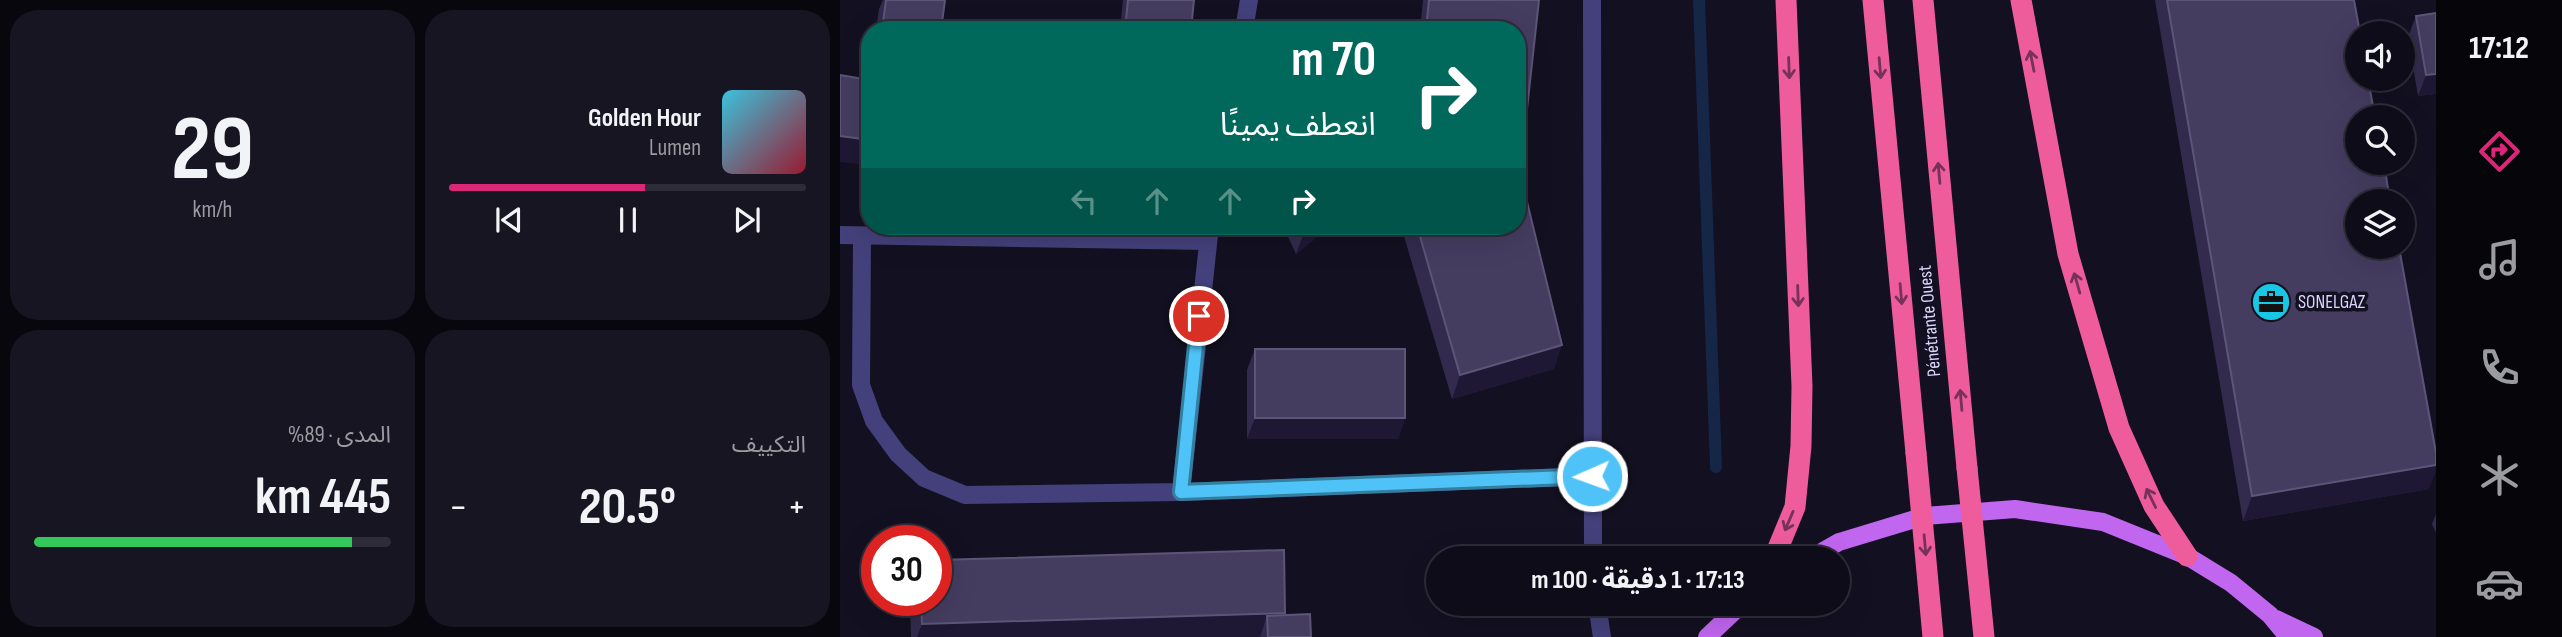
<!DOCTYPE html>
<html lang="ar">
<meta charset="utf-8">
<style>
:root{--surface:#0e0c19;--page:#171522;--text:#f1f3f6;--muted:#9b9ba2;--line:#2e2c38;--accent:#db2777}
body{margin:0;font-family:"Sofia Sans Condensed","Noto Sans Arabic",sans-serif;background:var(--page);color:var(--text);direction:rtl;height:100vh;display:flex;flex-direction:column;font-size:26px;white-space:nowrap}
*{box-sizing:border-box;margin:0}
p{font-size:23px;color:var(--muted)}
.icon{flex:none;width:38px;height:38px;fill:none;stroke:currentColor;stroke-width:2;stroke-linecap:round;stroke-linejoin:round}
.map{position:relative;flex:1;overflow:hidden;direction:ltr}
.panel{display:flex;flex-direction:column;gap:10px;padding:10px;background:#08070e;width:840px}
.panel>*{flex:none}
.top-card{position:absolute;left:21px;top:21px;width:665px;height:214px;border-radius:28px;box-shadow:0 7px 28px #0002,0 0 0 2px var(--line);direction:rtl;background:#00695c;color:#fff;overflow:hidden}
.controls{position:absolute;left:1505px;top:21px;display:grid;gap:14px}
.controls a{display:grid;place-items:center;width:70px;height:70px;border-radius:50%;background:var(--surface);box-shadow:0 7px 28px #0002,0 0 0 2px var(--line);font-size:35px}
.speed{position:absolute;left:21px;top:525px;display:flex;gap:14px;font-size:35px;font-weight:700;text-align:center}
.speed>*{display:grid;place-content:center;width:91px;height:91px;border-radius:50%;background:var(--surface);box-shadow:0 7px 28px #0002,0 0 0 2px var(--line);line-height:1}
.speed .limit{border:10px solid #d22;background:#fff;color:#111}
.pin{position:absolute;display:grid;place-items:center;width:60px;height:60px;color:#fff;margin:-30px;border:4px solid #fff;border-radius:50%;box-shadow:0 2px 7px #0007}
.me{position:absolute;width:77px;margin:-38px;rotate:268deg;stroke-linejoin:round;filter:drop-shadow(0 0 5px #0008)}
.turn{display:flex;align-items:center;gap:24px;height:147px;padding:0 35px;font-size:32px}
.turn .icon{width:91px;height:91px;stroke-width:2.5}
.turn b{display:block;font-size:49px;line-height:60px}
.lanes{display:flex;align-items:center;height:66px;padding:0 35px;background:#0003;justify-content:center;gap:35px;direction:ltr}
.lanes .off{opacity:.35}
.big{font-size:52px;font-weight:700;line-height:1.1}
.panel .tile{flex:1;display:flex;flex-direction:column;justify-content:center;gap:10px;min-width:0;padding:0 24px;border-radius:28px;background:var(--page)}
.panel .dial{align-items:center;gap:0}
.dial b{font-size:91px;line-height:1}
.song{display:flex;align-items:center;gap:21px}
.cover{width:84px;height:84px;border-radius:10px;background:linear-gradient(135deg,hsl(190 70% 55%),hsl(350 70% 35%))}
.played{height:7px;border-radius:4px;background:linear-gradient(90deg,var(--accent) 55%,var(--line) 55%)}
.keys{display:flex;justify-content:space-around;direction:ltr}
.heat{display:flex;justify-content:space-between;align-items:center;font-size:38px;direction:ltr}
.charge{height:10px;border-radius:5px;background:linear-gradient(90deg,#34c759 89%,var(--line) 0)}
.panel .tiles{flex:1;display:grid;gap:10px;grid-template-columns:repeat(2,1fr)}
.trip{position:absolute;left:586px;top:546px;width:424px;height:70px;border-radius:35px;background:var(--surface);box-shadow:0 7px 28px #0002,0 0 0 2px var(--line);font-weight:700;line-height:70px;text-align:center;direction:rtl}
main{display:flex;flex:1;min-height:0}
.tabs{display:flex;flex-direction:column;width:126px;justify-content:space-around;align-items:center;background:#06050a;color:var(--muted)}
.tabs .icon{width:49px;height:49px}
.tabs .active{color:var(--accent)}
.tabs b{font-size:32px;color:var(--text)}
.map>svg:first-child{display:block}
</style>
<main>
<nav class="tabs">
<b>17:12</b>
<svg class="icon active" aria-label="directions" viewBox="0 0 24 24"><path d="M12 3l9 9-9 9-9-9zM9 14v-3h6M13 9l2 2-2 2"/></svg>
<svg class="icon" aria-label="music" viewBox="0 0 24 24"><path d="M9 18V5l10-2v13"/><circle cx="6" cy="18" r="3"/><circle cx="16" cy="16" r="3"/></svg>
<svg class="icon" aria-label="phone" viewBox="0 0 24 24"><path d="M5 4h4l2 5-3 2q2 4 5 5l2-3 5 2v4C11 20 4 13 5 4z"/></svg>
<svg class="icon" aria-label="climate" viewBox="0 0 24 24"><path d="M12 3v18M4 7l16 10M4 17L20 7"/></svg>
<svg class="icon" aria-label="car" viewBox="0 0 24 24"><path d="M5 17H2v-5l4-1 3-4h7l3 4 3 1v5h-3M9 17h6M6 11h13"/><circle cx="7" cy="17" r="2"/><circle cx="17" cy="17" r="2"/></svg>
</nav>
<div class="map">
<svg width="1596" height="637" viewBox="0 0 1596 637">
<rect width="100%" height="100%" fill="#131021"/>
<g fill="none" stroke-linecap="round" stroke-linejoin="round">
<path stroke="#152646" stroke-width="12" d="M 859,0 L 876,467"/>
<g stroke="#44407b" stroke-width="18">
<path d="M 752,0 L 753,558"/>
<path d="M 404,30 L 409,0"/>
<path d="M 0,235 L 367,241"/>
<path d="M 22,237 L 21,385 L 34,421 L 58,454 L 84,478 L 125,495 L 341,492 L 752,476"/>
<path d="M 341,492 L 370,226"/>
<path d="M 757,604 L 762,637"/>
</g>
<g stroke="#c166ef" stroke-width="18">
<path d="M 971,558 L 999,542 L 1085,516 L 1175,509 L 1263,522 L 1347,556 L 1391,583 L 1430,615 L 1448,637"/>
<path d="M 1436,619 L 1474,637"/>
<path d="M 867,637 L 902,604"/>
</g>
<g stroke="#ee5c9c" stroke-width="21">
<path d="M 1033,0 L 1076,453"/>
<path d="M 1083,0 L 1127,468"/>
<path d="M 1181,0 L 1228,254 L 1279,428 L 1314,506 L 1347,556"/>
<path d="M 934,558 L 955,507 L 961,446 L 962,386 L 946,0"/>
</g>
<g stroke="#ee5c9c" stroke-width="21">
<path d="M 1076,453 L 1093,637"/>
<path d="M 1127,468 L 1144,637"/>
</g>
</g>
<g fill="#332b4d">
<path d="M 43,0 L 105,0 L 101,30 L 36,30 L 39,9 Z"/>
<path d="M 283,0 L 354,0 L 351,30 L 280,30 Z"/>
<path d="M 583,0 L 699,0 L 680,173 L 714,369 L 612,399 L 561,226 L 677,226 L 677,30 L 580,30 Z"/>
<path d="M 1315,0 L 1514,0 L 1589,489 L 1403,521 Z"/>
<path d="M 1596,13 L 1596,94 L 1578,96 L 1568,37 L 1576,16 Z"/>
<path d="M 443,226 L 490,226 L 456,254 Z"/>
<path d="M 415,349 L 565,418 L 558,439 L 407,439 L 407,370 Z"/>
<path d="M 1596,514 L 1596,533 L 1592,524 Z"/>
<path d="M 70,600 L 96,600 L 445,613 L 444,615 L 471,637 L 71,637 Z"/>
</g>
<g fill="#1e1834">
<path d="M 1596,74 L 1596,94 L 1578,96 L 1586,75 Z"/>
<path d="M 0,136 L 30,140 L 30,155 L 26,165 L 0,162 Z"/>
<path d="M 470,226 L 490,226 L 456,254 L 465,230 Z"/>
<path d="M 722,345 L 714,369 L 612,399 L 620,375 Z"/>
<path d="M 415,418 L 565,418 L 558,439 L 407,439 Z"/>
<path d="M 1596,465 L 1596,471 L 1589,489 L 1403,521 L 1412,496 Z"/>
<path d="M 445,613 L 436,637 L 427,616 L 420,637 L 77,637 L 82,624 Z"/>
</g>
<g fill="#453d60" stroke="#5c5578" stroke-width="2">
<path d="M 46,0 L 105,0 L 101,30 L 42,30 Z"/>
<path d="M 288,0 L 354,0 L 351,30 L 285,30 Z"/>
<path d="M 589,0 L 699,0 L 680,173 L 722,345 L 620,375 L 577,226 L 677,226 L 677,30 L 586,30 Z"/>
<path d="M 1327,0 L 1514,0 L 1520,33 L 1517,33 L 1517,79 L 1528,79 L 1535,117 L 1517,117 L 1517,163 L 1544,163 L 1550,201 L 1517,201 L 1517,247 L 1559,247 L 1596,453 L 1596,465 L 1412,496 Z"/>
<path d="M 1596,13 L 1596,74 L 1586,75 L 1576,16 Z"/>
<path d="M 0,75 L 30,80 L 30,140 L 0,136 Z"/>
<path d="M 463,226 L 470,226 L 465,230 Z"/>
<rect x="415" y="349" width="150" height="69"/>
<path d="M 444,550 L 445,613 L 82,624 L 81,600 L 96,600 L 96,560 Z"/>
<path d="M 470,614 L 471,637 L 428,637 L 427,616 Z"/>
</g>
<defs><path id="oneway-shaft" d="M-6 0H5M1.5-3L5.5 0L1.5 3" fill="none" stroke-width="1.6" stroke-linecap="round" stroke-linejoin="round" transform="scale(1.75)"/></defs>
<g stroke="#763258">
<use href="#oneway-shaft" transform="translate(1192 61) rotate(-101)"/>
<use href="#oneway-shaft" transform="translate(949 68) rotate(88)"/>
<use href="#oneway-shaft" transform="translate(1040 68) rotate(85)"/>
<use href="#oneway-shaft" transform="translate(1099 173) rotate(-95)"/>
<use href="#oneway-shaft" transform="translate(1237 283) rotate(-106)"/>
<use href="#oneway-shaft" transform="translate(1061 294) rotate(85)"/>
<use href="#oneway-shaft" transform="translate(958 296) rotate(88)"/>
<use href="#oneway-shaft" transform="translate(1121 400) rotate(-95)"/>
<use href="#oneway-shaft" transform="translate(1311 498) rotate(-116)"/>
<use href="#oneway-shaft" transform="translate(949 521) rotate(113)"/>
<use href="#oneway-shaft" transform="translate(1085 545) rotate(85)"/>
</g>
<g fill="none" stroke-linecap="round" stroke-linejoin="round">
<g stroke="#337fa1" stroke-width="18">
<path id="route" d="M 359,316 L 341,492 L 752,476"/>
</g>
<use href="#route" stroke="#4fc3f7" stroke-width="12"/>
</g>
<defs>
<g id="office-disc" transform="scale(2.0125)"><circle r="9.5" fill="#17c7e3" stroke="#131021"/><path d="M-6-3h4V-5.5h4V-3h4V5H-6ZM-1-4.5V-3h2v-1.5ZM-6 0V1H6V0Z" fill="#111"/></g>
</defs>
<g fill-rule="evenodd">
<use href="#office-disc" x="1431" y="302"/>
</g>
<g text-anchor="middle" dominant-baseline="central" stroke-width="7" stroke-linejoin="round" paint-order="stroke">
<g font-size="19" fill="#dad4fb" stroke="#131021" text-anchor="start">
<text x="1458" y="302">SONELGAZ</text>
</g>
<g font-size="19" fill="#dad4fb" stroke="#131021">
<text transform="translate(1090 321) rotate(-95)">Pénétrante Ouest</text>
</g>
</g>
</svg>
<div class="controls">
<a><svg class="icon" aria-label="sound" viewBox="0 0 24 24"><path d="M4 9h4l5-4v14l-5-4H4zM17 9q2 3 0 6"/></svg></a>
<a><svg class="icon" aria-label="search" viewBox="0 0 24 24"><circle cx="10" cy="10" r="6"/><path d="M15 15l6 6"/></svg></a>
<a><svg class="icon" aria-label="layers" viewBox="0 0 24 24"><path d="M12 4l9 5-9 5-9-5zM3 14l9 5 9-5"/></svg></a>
</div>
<div class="speed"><div class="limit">30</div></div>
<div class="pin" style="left:359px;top:316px;background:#d93025"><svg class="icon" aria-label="arrive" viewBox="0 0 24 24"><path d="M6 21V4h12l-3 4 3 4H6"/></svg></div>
<svg class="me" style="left:752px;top:476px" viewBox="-20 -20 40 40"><circle r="17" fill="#4fc3f7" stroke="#fff" stroke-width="3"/><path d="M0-11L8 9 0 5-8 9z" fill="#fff"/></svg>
<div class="trip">17:13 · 1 دقيقة · 100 m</div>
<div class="top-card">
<div class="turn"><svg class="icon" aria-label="right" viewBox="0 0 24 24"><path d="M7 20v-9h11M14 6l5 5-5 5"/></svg><div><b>70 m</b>انعطف يمينًا</div></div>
<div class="lanes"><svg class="icon off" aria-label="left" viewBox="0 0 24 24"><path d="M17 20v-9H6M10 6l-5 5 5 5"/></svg><svg class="icon off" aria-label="ahead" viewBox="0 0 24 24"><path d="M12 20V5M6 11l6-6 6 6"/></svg><svg class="icon off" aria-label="ahead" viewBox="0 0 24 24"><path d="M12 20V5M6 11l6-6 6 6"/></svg><svg class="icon" aria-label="right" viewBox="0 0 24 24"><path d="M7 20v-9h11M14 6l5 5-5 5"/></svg></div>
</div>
</div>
<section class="panel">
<div class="tiles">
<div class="tile">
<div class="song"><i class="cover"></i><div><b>Golden Hour</b><p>Lumen</p></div></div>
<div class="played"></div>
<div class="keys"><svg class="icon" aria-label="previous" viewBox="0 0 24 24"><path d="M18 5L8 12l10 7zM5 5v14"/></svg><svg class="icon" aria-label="pause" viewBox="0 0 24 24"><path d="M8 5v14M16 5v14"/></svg><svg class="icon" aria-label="next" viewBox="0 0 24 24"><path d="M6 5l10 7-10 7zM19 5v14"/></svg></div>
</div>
<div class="tile dial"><b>29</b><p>km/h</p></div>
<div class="tile"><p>التكييف</p>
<div class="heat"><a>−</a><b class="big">20.5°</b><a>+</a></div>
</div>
<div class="tile"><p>المدى · 89%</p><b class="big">445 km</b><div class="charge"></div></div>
</div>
</section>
</main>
